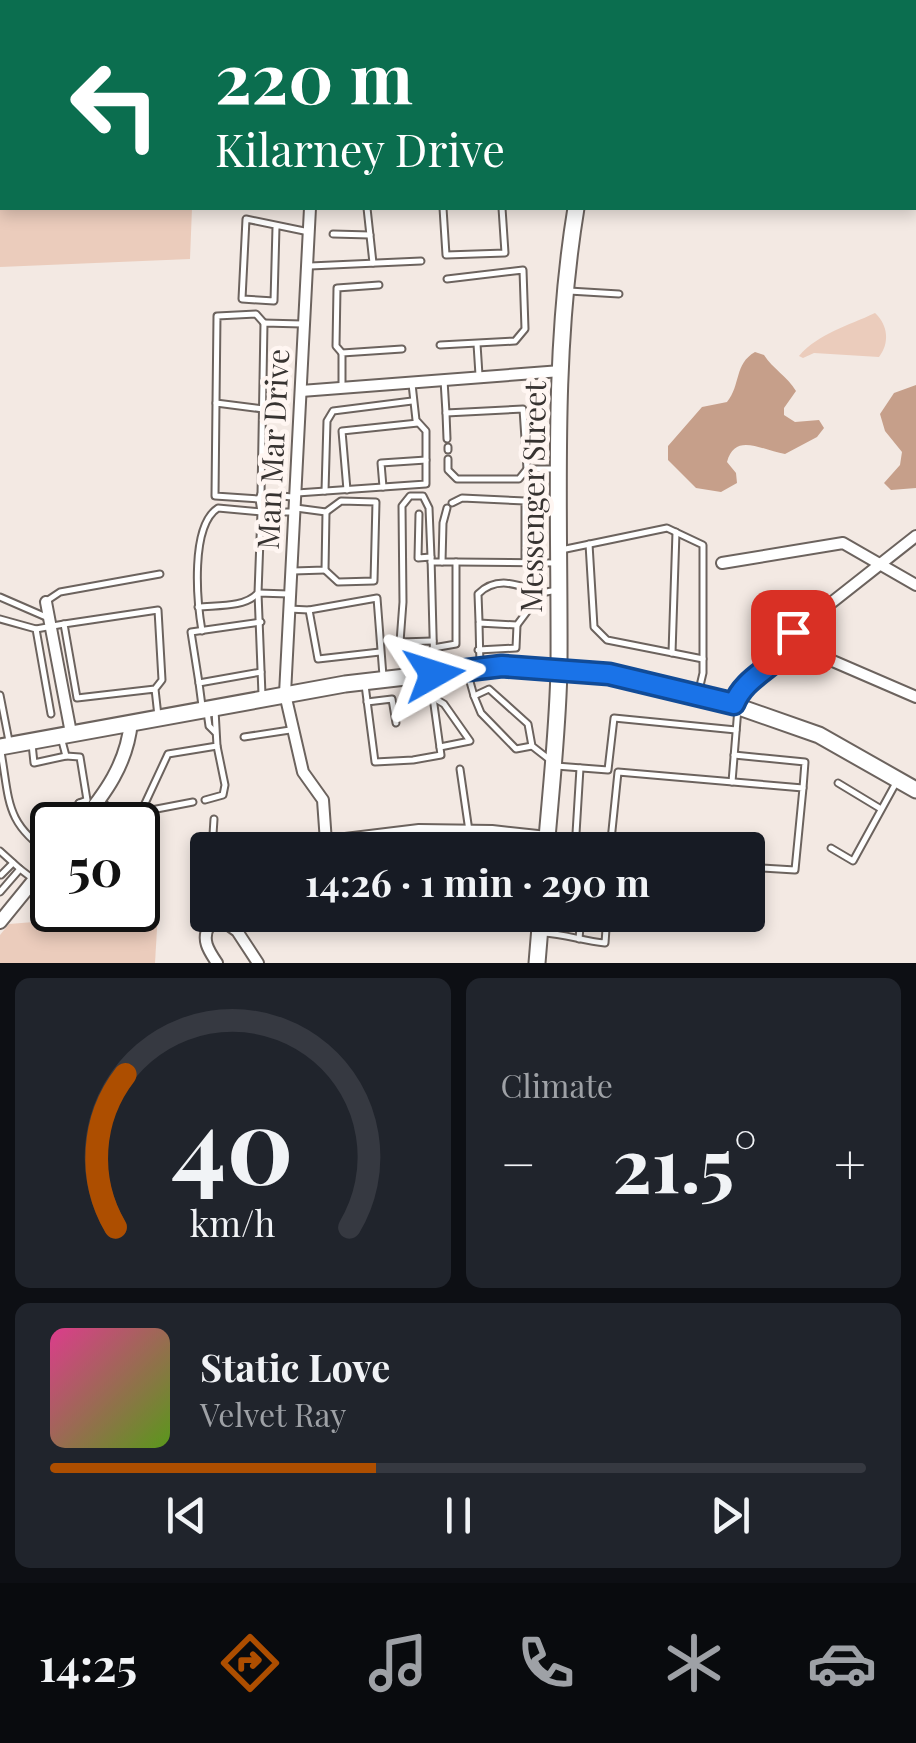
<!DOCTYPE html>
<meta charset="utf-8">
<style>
:root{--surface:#171b24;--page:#20242c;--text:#f1f3f6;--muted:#9ea1a6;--line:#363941;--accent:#ad4e00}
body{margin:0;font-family:"Playfair Display",serif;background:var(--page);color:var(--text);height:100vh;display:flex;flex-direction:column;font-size:38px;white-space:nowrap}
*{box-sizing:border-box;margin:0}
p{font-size:32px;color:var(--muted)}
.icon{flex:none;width:55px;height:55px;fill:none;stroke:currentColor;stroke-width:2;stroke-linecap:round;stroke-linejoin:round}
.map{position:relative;height:963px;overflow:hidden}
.side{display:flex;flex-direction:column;gap:15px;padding:15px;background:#0d0f14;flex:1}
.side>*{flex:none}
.guide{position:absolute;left:0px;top:0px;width:918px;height:210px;box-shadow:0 5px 15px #0003;background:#0b6e4f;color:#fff;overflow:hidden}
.speed{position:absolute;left:30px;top:802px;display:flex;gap:20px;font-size:50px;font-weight:700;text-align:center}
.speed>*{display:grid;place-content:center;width:130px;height:130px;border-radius:50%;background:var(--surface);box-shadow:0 5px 15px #0003;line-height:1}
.speed .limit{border:5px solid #111;border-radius:15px;background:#fff;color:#111}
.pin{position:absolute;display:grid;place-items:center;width:85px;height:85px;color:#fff;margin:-42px;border-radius:20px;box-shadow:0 5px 15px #0006}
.me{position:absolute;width:110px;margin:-55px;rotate:84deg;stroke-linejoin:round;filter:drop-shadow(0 0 8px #0008)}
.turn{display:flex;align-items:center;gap:35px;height:210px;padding:0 50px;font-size:45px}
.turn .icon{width:130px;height:130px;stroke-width:2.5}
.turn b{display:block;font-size:70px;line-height:85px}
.big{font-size:75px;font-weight:700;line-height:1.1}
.side .widget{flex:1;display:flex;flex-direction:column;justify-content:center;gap:15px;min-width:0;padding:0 35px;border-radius:15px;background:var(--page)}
.side .dial{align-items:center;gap:0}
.dial svg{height:260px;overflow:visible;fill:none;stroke:var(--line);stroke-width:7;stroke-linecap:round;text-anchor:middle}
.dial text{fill:var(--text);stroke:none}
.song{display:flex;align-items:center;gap:30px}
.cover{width:120px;height:120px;border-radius:15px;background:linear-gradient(135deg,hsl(330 70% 55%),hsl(90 70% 35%))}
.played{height:10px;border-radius:5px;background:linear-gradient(90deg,var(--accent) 40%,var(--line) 40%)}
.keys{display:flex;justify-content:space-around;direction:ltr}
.heat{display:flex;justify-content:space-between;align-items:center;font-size:55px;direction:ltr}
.side .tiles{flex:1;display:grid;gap:15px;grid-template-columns:1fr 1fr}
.widget:last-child{grid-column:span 2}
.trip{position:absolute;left:190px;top:832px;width:575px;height:100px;border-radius:10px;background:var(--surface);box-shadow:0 5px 15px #0003;font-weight:700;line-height:100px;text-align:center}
.tab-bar{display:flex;height:160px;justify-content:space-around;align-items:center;background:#090b0e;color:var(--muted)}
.tab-bar .icon{width:70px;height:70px}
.tab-bar .active{color:var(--accent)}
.tab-bar b{font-size:45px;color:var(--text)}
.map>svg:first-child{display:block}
</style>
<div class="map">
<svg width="916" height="963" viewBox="0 0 916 963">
<rect width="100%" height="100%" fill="#f3e9e3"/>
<g fill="#ebccbc">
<path d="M 0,0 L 394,0 L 395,2 L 2,2 L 2,208 L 192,208 L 190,259 L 0,267 Z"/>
<path d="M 875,313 C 888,325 890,343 879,357 L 814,353 L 803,358 L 799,356 C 819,333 848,326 875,313 Z"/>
<path d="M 158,912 L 155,963 L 0,963 L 0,935 L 9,924 Z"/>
</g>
<g fill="#c69f8a">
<path d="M 755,352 L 764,355 C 773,369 787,376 796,391 L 784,408 L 784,415 L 795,422 L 819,420 L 824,428 L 817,437 L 785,454 C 763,451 735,431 727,462 L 736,473 L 737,483 L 721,492 L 696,488 L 668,460 L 668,446 L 702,407 L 727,402 C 741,385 734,364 755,352 Z"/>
<path d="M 916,385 L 916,488 L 891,490 L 884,483 L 900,465 L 902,452 L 885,431 L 880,414 L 894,393 Z"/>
</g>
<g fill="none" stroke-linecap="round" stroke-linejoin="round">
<g stroke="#6c635e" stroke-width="9">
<g id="service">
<path d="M 419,0 L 420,2"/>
<path d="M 479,0 L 480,2"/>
<path d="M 367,208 L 373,263"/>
<path d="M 443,208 L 446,255 L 505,253 L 502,208"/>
<path d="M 276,227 L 274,301 L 242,299 L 246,219 L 309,232"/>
<path d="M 333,234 L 370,235"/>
<path d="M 310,266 L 421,261"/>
<path d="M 569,291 L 619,294"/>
<path d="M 477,344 L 479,375"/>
<path d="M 440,345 L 515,341 L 525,329 L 523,270 L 447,279"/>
<path d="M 342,353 L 336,346 L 337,288 L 379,285"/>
<path d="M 444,380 L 446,413 L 523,409 L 527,469 L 555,469"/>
<path d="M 342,388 L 342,353 L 402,349"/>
<path d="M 216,403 L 217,316 L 256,314 L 264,323"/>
<path d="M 446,413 L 447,439"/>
<path d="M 448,447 L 448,450"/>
<path d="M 448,459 L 448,470 L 457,479 L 519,479 L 527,469"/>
<path d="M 383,487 L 381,463 L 426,460"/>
<path d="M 347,490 L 342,431 L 418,423"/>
<path d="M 325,491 L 327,421 L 333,411 L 412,401"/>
<path d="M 297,493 L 426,484 L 426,431 L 416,420 L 412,384"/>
<path d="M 261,494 L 259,499 L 215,496 L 216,403 L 263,409"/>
<path d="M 292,497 L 261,494 L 264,323 L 302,324"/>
<path d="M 452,503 L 462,498 L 525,501 L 525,563"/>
<path d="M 419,514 L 418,558 L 431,557 L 434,671"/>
<path d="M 589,544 L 594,627 L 607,640 L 703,659"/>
<path d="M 561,550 L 667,528 L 703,545 L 703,673 L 699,690"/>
<path d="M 431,557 L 429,508 L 423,496 L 410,496 L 402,506 L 403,602 L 400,642 L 433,641"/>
<path d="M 431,562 L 456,562 L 456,644 L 433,648"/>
<path d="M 442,562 L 443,523 L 447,508"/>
<path d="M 456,562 L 558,563"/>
<path d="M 325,570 L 338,582 L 374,581 L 376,502 L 341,501 L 326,512"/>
<path d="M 293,571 L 325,570 L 326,512 L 296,508"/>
<path d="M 0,597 L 46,617"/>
<path d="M 48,600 L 60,592 L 160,574"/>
<path d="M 198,607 C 217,605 244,608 258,593 L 261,512 L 293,512"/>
<path d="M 289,609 L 309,610 L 377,598 L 383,676"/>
<path d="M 309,610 L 318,659 L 380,652"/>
<path d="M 0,619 L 36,629 L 51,714"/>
<path d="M 479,621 L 478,594 C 497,575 519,585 541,593"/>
<path d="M 36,629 L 64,624"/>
<path d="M 202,631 C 197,602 190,526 218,508 L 261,512 L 259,499"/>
<path d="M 478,650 L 516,648 L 517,625"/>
<path d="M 672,653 L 676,532"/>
<path d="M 480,666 L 479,623 L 517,625 L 541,593 L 557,590"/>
<path d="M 467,671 L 474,696 L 489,689 L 528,724 L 532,746 L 550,760"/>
<path d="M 199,683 L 191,632 L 261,622"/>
<path d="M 365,685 L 375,762 L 413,760 L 441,755 L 430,676"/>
<path d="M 155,689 L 162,680 L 158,610 L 64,624 L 77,698 L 155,689 L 158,716"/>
<path d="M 0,695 L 9,741"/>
<path d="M 262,695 L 258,593 L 289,594"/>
<path d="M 474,696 L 481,713 L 516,749 L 532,746"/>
<path d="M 434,698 L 444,704 L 470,741 L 440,747"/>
<path d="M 367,702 L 392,699 L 396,723"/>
<path d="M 202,706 L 199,683 L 261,672"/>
<path d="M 207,712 L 209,726 L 215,732"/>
<path d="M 244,737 L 290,730"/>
<path d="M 62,741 L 66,756 L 80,757 L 87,800 L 79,803"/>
<path d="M 32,744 L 34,763 L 66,756"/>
<path d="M 1,752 C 10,803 5,823 52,855"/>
<path d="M 734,755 L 805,762 L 803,788"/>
<path d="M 556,766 L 608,770 L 614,718 L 736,730"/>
<path d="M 460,769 L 469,831"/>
<path d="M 732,782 L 738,708"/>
<path d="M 838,783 L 881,809"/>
<path d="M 205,800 L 223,795 L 225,785 L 217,746"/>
<path d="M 141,812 L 193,802"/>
<path d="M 122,822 L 141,812 L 168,754 L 217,746 L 215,710"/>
<path d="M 66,825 L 79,803 L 113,824 L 122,822 L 118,813 L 101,802"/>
<path d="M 831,848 L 853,861 L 897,781"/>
<path d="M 212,850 L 214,819"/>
<path d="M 575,850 L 580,768"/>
<path d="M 610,850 L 618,772 L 803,788 L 795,870 L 748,867"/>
<path d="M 0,851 L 20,869"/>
<path d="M 1,875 L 13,863"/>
<path d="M 0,892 L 20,869 L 33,879"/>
<path d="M 79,910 L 84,913 L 107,910"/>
<path d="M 543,933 C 565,934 583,941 605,943 L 607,915"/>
<path d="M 579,939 L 581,915"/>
</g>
</g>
<g stroke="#6c635e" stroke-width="14">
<g id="minor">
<path d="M 310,208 L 285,694 L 303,772 L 323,800 L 326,842"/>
<path d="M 301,391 L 561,371"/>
<path d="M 722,563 L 843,543 L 916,585"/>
<path d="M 46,602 L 71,733"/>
<path d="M 791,643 L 916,697"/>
<path d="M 734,704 C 747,673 787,665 793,633 L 916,536"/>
<path d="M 254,850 L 419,830 L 492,831 L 547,837"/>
<path d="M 217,963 C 209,951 201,940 209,926 L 223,921 L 237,931 L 258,963"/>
</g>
</g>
<g stroke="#6c635e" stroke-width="16">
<g id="tertiary">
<path d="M 79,825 C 105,794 127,764 131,722"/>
<path d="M 0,922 L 52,858"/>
</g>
</g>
<g stroke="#6c635e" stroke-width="19">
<g id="secondary">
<path d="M 504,0 L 505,2"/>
<path d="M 628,2 L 629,0"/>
<path d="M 0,747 L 345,684 L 501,666 L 609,674 L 699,693 L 819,735 L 916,790"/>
<path d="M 546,850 C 551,789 558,727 559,667 C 560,514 551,359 576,208"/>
<path d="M 537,963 L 541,915"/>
</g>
</g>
<use href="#service" stroke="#fff" stroke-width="5"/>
<use href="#minor" stroke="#fff" stroke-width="10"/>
<use href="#tertiary" stroke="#fff" stroke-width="12"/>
<use href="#secondary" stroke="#fff" stroke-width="15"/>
</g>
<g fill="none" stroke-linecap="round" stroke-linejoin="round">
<g stroke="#114b97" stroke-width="25">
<path id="route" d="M 434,674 L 502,666 L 609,674 L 734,704 C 747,671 787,666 793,632"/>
</g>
<use href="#route" stroke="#1a73e8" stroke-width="18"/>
</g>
<g text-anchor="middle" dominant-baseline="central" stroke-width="9" stroke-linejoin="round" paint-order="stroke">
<g font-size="30" fill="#373331" stroke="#fff6f2">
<text transform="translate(272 449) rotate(-87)">Man Mar Drive</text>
<text transform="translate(532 497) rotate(-89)">Messenger Street</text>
</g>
</g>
</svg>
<div class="speed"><div class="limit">50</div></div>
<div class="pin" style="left:793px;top:632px;background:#d93025"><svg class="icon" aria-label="arrive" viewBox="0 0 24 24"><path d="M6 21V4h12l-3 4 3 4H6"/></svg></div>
<svg class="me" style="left:434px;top:674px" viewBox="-20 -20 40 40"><path d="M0-17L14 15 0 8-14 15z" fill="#1a73e8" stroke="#fff" stroke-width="4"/></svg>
<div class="trip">14:26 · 1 min · 290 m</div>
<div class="guide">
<div class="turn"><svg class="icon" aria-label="left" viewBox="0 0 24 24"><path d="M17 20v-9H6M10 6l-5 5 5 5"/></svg><div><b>220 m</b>Kilarney Drive</div></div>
</div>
</div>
<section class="side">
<div class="tiles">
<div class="widget dial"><svg viewBox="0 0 100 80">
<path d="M14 69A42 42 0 1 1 86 69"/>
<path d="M14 69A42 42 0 0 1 17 22" stroke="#ad4e00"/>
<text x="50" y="56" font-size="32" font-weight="700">40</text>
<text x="50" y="72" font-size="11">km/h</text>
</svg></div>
<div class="widget"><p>Climate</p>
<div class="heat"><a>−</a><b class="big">21.5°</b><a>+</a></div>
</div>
<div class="widget">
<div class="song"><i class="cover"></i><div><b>Static Love</b><p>Velvet Ray</p></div></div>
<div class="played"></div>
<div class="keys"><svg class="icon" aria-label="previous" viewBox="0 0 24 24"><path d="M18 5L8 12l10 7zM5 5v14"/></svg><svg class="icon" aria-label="pause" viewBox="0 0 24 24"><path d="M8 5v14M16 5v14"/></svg><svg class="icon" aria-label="next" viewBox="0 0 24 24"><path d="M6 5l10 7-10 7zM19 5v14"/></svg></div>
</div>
</div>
</section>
<nav class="tab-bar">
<b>14:25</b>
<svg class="icon active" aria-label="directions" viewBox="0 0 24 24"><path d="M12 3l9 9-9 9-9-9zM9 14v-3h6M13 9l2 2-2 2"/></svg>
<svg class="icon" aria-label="music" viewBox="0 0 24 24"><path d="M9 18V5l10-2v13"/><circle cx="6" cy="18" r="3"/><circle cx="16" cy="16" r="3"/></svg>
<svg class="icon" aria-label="phone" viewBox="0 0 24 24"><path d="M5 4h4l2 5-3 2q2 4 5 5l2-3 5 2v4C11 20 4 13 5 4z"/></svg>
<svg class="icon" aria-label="climate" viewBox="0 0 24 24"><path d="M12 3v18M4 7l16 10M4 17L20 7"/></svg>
<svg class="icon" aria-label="car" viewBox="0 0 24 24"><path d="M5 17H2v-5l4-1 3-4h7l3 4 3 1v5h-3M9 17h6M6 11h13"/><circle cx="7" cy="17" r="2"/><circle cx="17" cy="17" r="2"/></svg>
</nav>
